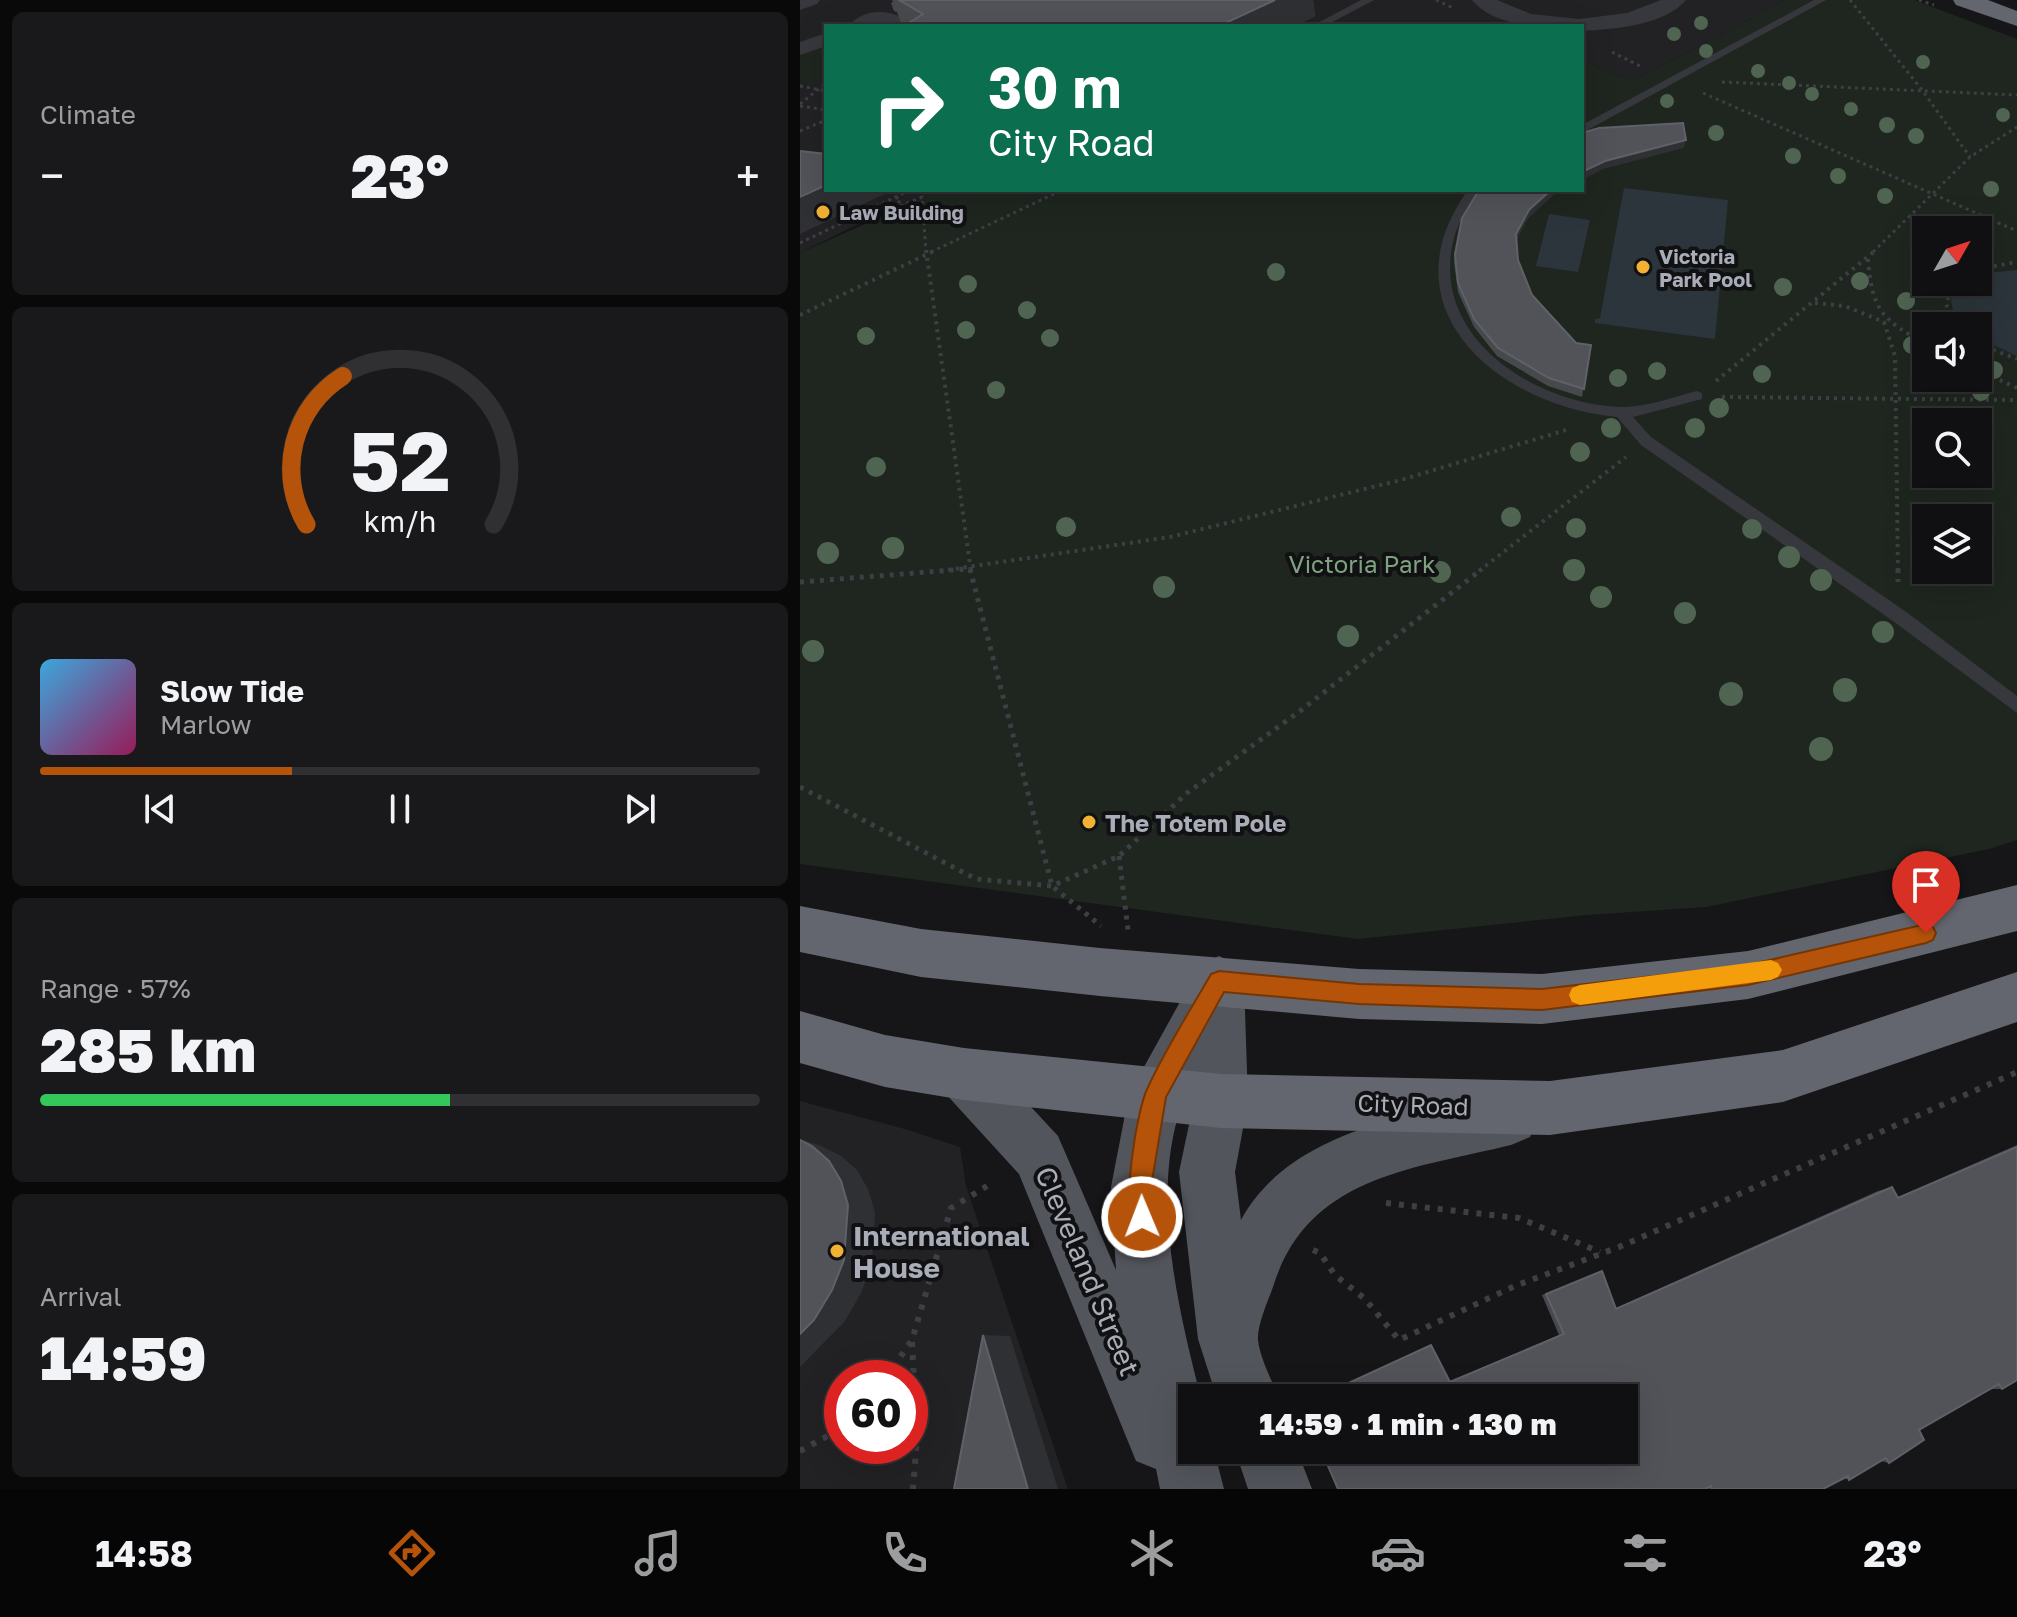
<!DOCTYPE html>
<meta charset="utf-8">
<style>
:root{--surface:#101012;--page:#19191b;--text:#f1f3f6;--muted:#9c9d9f;--line:#303032;--accent:#b45309}
body{margin:0;font-family:"Golos Text",sans-serif;background:var(--page);color:var(--text);height:100vh;display:flex;flex-direction:column;font-size:30px;white-space:nowrap}
*{box-sizing:border-box;margin:0}
p{font-size:26px;color:var(--muted)}
.icon{flex:none;width:44px;height:44px;fill:none;stroke:currentColor;stroke-width:2;stroke-linecap:round;stroke-linejoin:round}
.map{position:relative;flex:1;overflow:hidden}
.side{display:flex;flex-direction:column;gap:12px;padding:12px;background:#09090a;width:800px}
.side>*{flex:none}
.hud{position:absolute;left:24px;top:24px;width:760px;height:168px;border-radius:0px;box-shadow:0 8px 32px #0002,0 0 0 2px var(--line);background:#0b6e4f;color:#fff;overflow:hidden}
.needle{width:52px;rotate:51deg}
.tools{position:absolute;left:1112px;top:216px;display:grid;gap:16px}
.tools a{display:grid;place-items:center;width:80px;height:80px;border-radius:0px;background:var(--surface);box-shadow:0 8px 32px #0002,0 0 0 2px var(--line);font-size:40px}
.speed{position:absolute;left:24px;top:1360px;display:flex;gap:16px;font-size:40px;font-weight:700;text-align:center}
.speed>*{display:grid;place-content:center;width:104px;height:104px;border-radius:50%;background:var(--surface);box-shadow:0 8px 32px #0002,0 0 0 2px var(--line);line-height:1}
.speed .limit{border:12px solid #d22;background:#fff;color:#111}
.pin{position:absolute;display:grid;place-items:center;width:68px;height:68px;color:#fff;margin:-82px -34px;border-radius:50% 50% 50% 0;rotate:-45deg;box-shadow:0 0 8px #0007}
.pin .icon{rotate:45deg}
.me{position:absolute;width:88px;margin:-44px;rotate:359deg;stroke-linejoin:round;filter:drop-shadow(0 0 6px #0008)}
.turn{display:flex;align-items:center;gap:28px;height:168px;padding:0 32px;font-size:36px}
.turn .icon{width:104px;height:104px;stroke-width:2.5}
.turn b{display:block;font-size:56px;line-height:68px}
.big{font-size:60px;font-weight:800;line-height:1.1}
.side .widget{flex:1;display:flex;flex-direction:column;justify-content:center;gap:12px;min-width:0;padding:0 28px;border-radius:12px;background:var(--page)}
.side .dial{align-items:center;gap:0}
.dial svg{height:208px;overflow:visible;fill:none;stroke:var(--line);stroke-width:7;stroke-linecap:round;text-anchor:middle}
.dial text{fill:var(--text);stroke:none}
.song{display:flex;align-items:center;gap:24px}
.cover{width:96px;height:96px;border-radius:12px;background:linear-gradient(135deg,hsl(200 70% 55%),hsl(330 70% 35%))}
.played{height:8px;border-radius:4px;background:linear-gradient(90deg,var(--accent) 35%,var(--line) 35%)}
.keys{display:flex;justify-content:space-around;direction:ltr}
.heat{display:flex;justify-content:space-between;align-items:center;font-size:44px;direction:ltr}
.charge{height:12px;border-radius:6px;background:linear-gradient(90deg,#34c759 57%,var(--line) 0)}
.trip{position:absolute;left:378px;top:1384px;width:460px;height:80px;border-radius:0px;background:var(--surface);box-shadow:0 8px 32px #0002,0 0 0 2px var(--line);font-weight:800;line-height:80px;text-align:center}
.tabs{display:flex;height:128px;justify-content:space-around;align-items:center;background:#060607;color:var(--muted)}
.tabs .icon{width:56px;height:56px}
.tabs .selected{color:var(--accent)}
.tabs b{font-size:36px;color:var(--text)}
main{display:flex;flex:1;min-height:0}
.map>svg:first-child{display:block}
</style>
<main>
<section class="side">
<div class="widget"><p>Climate</p>
<div class="heat"><a>−</a><b class="big">23°</b><a>+</a></div>
</div>
<div class="widget dial"><svg viewBox="0 0 100 80">
<path d="M14 69A42 42 0 1 1 86 69"/>
<path d="M14 69A42 42 0 0 1 28 12" stroke="#b45309"/>
<text x="50" y="56" font-size="32" font-weight="700">52</text>
<text x="50" y="72" font-size="11">km/h</text>
</svg></div>
<div class="widget">
<div class="song"><i class="cover"></i><div><b>Slow Tide</b><p>Marlow</p></div></div>
<div class="played"></div>
<div class="keys"><svg class="icon" aria-label="previous" viewBox="0 0 24 24"><path d="M18 5L8 12l10 7zM5 5v14"/></svg><svg class="icon" aria-label="pause" viewBox="0 0 24 24"><path d="M8 5v14M16 5v14"/></svg><svg class="icon" aria-label="next" viewBox="0 0 24 24"><path d="M6 5l10 7-10 7zM19 5v14"/></svg></div>
</div>
<div class="widget"><p>Range · 57%</p><b class="big">285 km</b><div class="charge"></div></div>
<div class="widget"><p>Arrival</p><b class="big">14:59</b></div>
</section>
<div class="map">
<svg width="1217" height="1489" viewBox="0 0 1217 1489">
<rect width="100%" height="100%" fill="#161618"/>
<g fill="#222225" fill-rule="evenodd">
<path d="M 0,0 L 986,0 L 833,81 L 782,61 L 782,26 L 26,26 L 26,190 L 147,190 L 62,222 L 0,253 Z"/>
<path d="M 0,1101 L 105,1129 L 160,1147 L 166,1186 L 268,1489 L 0,1489 ZM 42,1378 L 110,1378 L 110,1446 L 42,1446 Z"/>
</g>
<g fill="#1e261f" fill-rule="evenodd">
<path d="M 986,0 L 1114,0 L 1217,39 L 1217,840 L 1189,849 L 906,907 L 787,915 L 558,939 L 0,864 L 0,253 L 141,190 L 782,190 L 782,61 L 833,81 ZM 1126,230 L 1178,230 L 1178,282 L 1126,282 ZM 1126,326 L 1178,326 L 1178,378 L 1126,378 ZM 1126,422 L 1178,422 L 1178,474 L 1126,474 ZM 1126,518 L 1178,518 L 1178,570 L 1126,570 Z"/>
<path d="M 26,42 L 26,78 L 17,85 L 0,81 L 0,52 Z"/>
</g>
<g fill="#2c353c">
<path d="M 824,188 L 928,200 L 915,339 L 795,323 L 795,319 L 800,318 Z"/>
<path d="M 749,214 L 790,220 L 778,272 L 736,266 Z"/>
<path d="M 1217,270 L 1217,356 L 1178,338 L 1178,326 L 1163,326 C 1145,305 1146,282 1178,282 L 1178,274 Z"/>
</g>
<g fill="none" stroke-linecap="round" stroke-linejoin="round">
<g stroke="#3d3f44" stroke-width="3" stroke-dasharray="3 4" stroke-linecap="butt">
<path d="M 636,0 L 653,8"/>
<path d="M 1050,0 L 1122,90 L 1170,157"/>
<path d="M 1119,0 L 1134,5"/>
<path d="M 812,52 L 842,67"/>
<path d="M 922,82 L 1217,95"/>
<path d="M 0,86 L 26,91"/>
<path d="M 903,93 L 1217,231"/>
<path d="M 0,104 L 26,83"/>
<path d="M 0,106 L 26,110"/>
<path d="M 0,131 L 26,120"/>
<path d="M 96,197 L 101,201 L 81,210 L 85,212 L 122,197 L 126,252"/>
<path d="M 0,243 L 110,190"/>
<path d="M 131,252 L 262,190"/>
<path d="M 1073,252 L 1170,157 L 1217,127"/>
</g>
<g stroke="#3d3f44" stroke-width="4" stroke-dasharray="3 5" stroke-linecap="butt">
<path d="M 126,250 L 171,571"/>
<path d="M 1068,259 C 1072,310 1082,320 1126,344"/>
<path d="M 1178,269 L 1217,262"/>
<path d="M 1154,282 L 1146,304 L 1157,326"/>
<path d="M 1015,303 L 1045,306 L 1084,322 L 1095,356 L 1098,571"/>
<path d="M 0,315 L 136,250"/>
<path d="M 1178,344 L 1217,359"/>
<path d="M 1178,370 L 1217,388"/>
<path d="M 916,381 L 1076,250"/>
<path d="M 922,397 L 1217,400"/>
<path d="M 140,571 L 370,537 L 601,480 L 766,430"/>
<path d="M 679,571 L 826,457"/>
</g>
<g stroke="#3d3f44" stroke-width="5" stroke-dasharray="4 6" stroke-linecap="butt">
<path d="M 170,569 L 252,886 L 301,926"/>
<path d="M 1098,569 L 1098,582"/>
<path d="M 0,582 L 166,569"/>
<path d="M 0,787 L 176,879 L 252,886 L 319,856 L 387,793 L 500,711 L 682,569"/>
<path d="M 319,856 L 328,930"/>
</g>
<g stroke="#3d3f44" stroke-width="6" stroke-dasharray="5 8" stroke-linecap="butt">
<path d="M 586,1203 L 719,1218 L 800,1252"/>
<path d="M 513,1250 L 520,1253 L 535,1275 L 565,1299 L 599,1340 L 715,1286 L 819,1247 L 1217,1072"/>
<path d="M 112,1342 L 117,1438 L 113,1489"/>
<path d="M 86,1378 L 112,1340 L 151,1208 L 187,1186"/>
<path d="M 0,1451 L 42,1428"/>
</g>
<g fill="#37383d" fill-rule="evenodd">
<path d="M 561,0 L 574,0 L 525,26 L 512,26 Z"/>
<path d="M 1014,0 L 1026,0 L 782,133 L 782,125 Z"/>
<path d="M 668,190 L 680,190 C 669,205 659,220 654,238 C 628,337 734,403 819,407 C 846,408 872,397 897,391 L 902,393 L 902,399 L 833,417 L 851,437 L 1105,611 L 1217,696 L 1217,713 L 1093,621 L 841,445 L 817,417 C 699,406 582,309 668,190 Z"/>
</g>
<g fill="#37383d" fill-rule="evenodd">
<path d="M 0,0 L 20,0 L 17,4 L 0,10 Z"/>
<path d="M 151,0 L 179,0 L 176,4 L 120,26 L 48,26 C 62,10 85,8 103,18 Z"/>
<path d="M 672,0 L 697,0 L 731,14 L 779,19 L 827,13 L 861,0 L 886,0 C 864,26 813,29 782,31 L 782,26 C 747,26 697,30 672,0 Z"/>
<path d="M 26,33 L 26,46 L 0,55 L 0,42 Z"/>
</g>
<g fill="#53555c" fill-rule="evenodd">
<path d="M 419,956 L 437,964 L 444,981 L 448,1101 L 435,1172 L 441,1220 C 491,1128 618,1114 711,1091 L 730,1099 L 738,1118 L 730,1137 L 711,1145 C 613,1169 507,1176 473,1287 C 468,1301 457,1325 458,1340 C 460,1358 472,1381 479,1398 L 417,1398 L 398,1339 L 379,1172 L 394,1101 L 394,1077 C 344,1170 376,1301 401,1398 L 392,1398 L 392,1450 L 414,1450 L 424,1489 L 360,1489 L 356,1469 L 336,1461 L 219,1174 L 145,1093 L 138,1074 L 145,1055 L 164,1048 L 183,1055 L 258,1136 L 316,1270 L 311,1187 L 329,1094 L 401,964 Z"/>
<path d="M 435,1450 L 497,1450 L 512,1489 L 448,1489 Z"/>
</g>
<g fill="#63666e" fill-rule="evenodd">
<path d="M 1153,0 L 1188,0 L 1217,11 L 1217,26 L 1156,5 Z"/>
<path d="M 1217,885 L 1217,931 L 948,999 L 742,1024 L 559,1019 L 300,996 L 121,977 L 0,952 L 0,906 L 121,929 L 300,948 L 559,969 L 742,974 L 948,951 Z"/>
<path d="M 1217,972 L 1217,1022 L 983,1102 L 750,1135 L 421,1128 L 164,1100 L 85,1087 L 0,1063 L 0,1011 L 85,1035 L 164,1048 L 421,1074 L 750,1081 L 983,1050 Z"/>
</g>
</g>
<g fill="#506452">
<circle cx="901" cy="23" r="7"/>
<circle cx="874" cy="34" r="7"/>
<circle cx="906" cy="51" r="7"/>
<circle cx="1123" cy="62" r="7"/>
<circle cx="958" cy="71" r="7"/>
<circle cx="989" cy="83" r="7"/>
<circle cx="1012" cy="94" r="7"/>
<circle cx="867" cy="101" r="7"/>
<circle cx="1051" cy="109" r="7"/>
<circle cx="1203" cy="115" r="7"/>
<circle cx="1087" cy="125" r="8"/>
<circle cx="916" cy="133" r="8"/>
<circle cx="1116" cy="136" r="8"/>
<circle cx="993" cy="156" r="8"/>
<circle cx="1038" cy="176" r="8"/>
<circle cx="1191" cy="189" r="8"/>
<circle cx="1085" cy="196" r="8"/>
<circle cx="476" cy="272" r="9"/>
<circle cx="1060" cy="281" r="9"/>
<circle cx="168" cy="284" r="9"/>
<circle cx="983" cy="287" r="9"/>
<circle cx="1106" cy="301" r="9"/>
<circle cx="227" cy="310" r="9"/>
<circle cx="166" cy="330" r="9"/>
<circle cx="66" cy="336" r="9"/>
<circle cx="250" cy="338" r="9"/>
<circle cx="1112" cy="345" r="9"/>
<circle cx="1194" cy="370" r="9"/>
<circle cx="857" cy="371" r="9"/>
<circle cx="962" cy="374" r="9"/>
<circle cx="818" cy="378" r="9"/>
<circle cx="196" cy="390" r="9"/>
<circle cx="1181" cy="392" r="9"/>
<circle cx="919" cy="408" r="10"/>
<circle cx="811" cy="428" r="10"/>
<circle cx="895" cy="428" r="10"/>
<circle cx="780" cy="452" r="10"/>
<circle cx="76" cy="467" r="10"/>
<circle cx="711" cy="517" r="10"/>
<circle cx="266" cy="527" r="10"/>
<circle cx="776" cy="528" r="10"/>
<circle cx="952" cy="529" r="10"/>
<circle cx="93" cy="548" r="11"/>
<circle cx="28" cy="553" r="11"/>
<circle cx="989" cy="557" r="11"/>
<circle cx="774" cy="570" r="11"/>
<circle cx="640" cy="572" r="11"/>
<circle cx="1021" cy="580" r="11"/>
<circle cx="364" cy="587" r="11"/>
<circle cx="801" cy="597" r="11"/>
<circle cx="885" cy="613" r="11"/>
<circle cx="1083" cy="632" r="11"/>
<circle cx="548" cy="636" r="11"/>
<circle cx="13" cy="651" r="11"/>
<circle cx="1045" cy="690" r="12"/>
<circle cx="931" cy="694" r="12"/>
<circle cx="1021" cy="749" r="12"/>
</g>
<g fill="#47494d">
<path d="M 92,0 L 513,0 L 515,16 L 495,26 L 102,26 L 97,12 L 94,11 L 91,3 L 93,2 Z"/>
<path d="M 679,190 L 763,190 L 754,194 L 728,218 L 716,240 L 718,260 L 732,295 L 776,343 L 791,345 L 782,397 L 748,386 L 697,356 L 674,327 L 658,292 L 654,262 L 655,254 Z"/>
<path d="M 1217,1145 L 1217,1380 L 1202,1389 L 1191,1389 L 1119,1430 L 1089,1463 L 1081,1461 L 1049,1480 L 1044,1478 L 1023,1489 L 538,1489 L 515,1398 L 650,1381 L 759,1335 L 742,1295 L 802,1271 L 816,1308 L 1078,1191 L 1092,1187 L 1098,1197 Z"/>
</g>
<g fill="#2f3033">
<path d="M 475,0 L 513,0 L 515,16 L 495,26 L 419,26 Z"/>
<path d="M 886,140 L 884,148 L 803,169 L 782,180 L 782,172 L 805,161 Z"/>
<path d="M 26,185 L 26,190 L 93,190 L 0,234 L 0,197 Z"/>
<path d="M 751,190 L 763,190 L 754,194 L 728,218 L 715,243 L 716,234 L 729,210 Z"/>
<path d="M 0,1139 L 21,1146 L 41,1156 L 57,1170 L 68,1189 L 75,1212 L 72,1264 L 61,1293 L 45,1321 L 0,1367 Z"/>
<path d="M 183,1335 L 210,1336 L 258,1489 L 228,1489 Z"/>
</g>
<g fill="#525359" stroke="#5f6168" stroke-width="2">
<path d="M 99,0 L 475,0 L 419,26 L 104,26 L 123,14 Z"/>
<path d="M 883,123 L 886,140 L 805,161 L 782,172 L 782,133 L 799,128 Z"/>
<path d="M 0,151 L 26,154 L 26,185 L 0,197 Z"/>
<path d="M 679,190 L 751,190 L 729,210 L 716,234 L 718,260 L 732,295 L 776,343 L 791,345 L 784,389 L 749,378 L 698,348 L 674,319 L 658,283 L 655,254 L 662,218 Z"/>
<path d="M 0,1140 L 12,1146 L 29,1161 L 41,1181 L 48,1205 L 44,1260 L 32,1290 L 14,1320 L 0,1334 Z"/>
<path d="M 1217,1147 L 1217,1380 L 1202,1389 L 1199,1384 L 1119,1430 L 1124,1440 L 1089,1463 L 1086,1458 L 1049,1480 L 1048,1476 L 1023,1489 L 912,1489 L 911,1486 L 905,1489 L 538,1489 L 521,1450 L 824,1450 L 824,1398 L 516,1398 L 631,1345 L 650,1382 L 764,1334 L 746,1294 L 802,1271 L 816,1309 L 1092,1187 L 1098,1198 Z"/>
<path d="M 183,1335 L 228,1489 L 154,1489 Z"/>
</g>
<path fill="#b45309" stroke="#753606" stroke-width="2" d="M 1126,924 L 1133,927 L 1136,933 L 1133,940 L 1126,943 L 948,985 L 742,1010 L 559,1004 L 424,992 L 366,1097 L 351,1187 L 353,1217 L 350,1225 L 342,1228 L 333,1225 C 323,1200 336,1111 348,1087 C 366,1048 390,1011 411,974 L 419,971 L 559,984 L 742,989 L 948,965 Z"/>
<path fill="#f59e0b" d="M 971,960 L 978,963 L 982,970 L 978,977 L 971,980 L 780,1005 L 772,1002 L 769,995 L 772,988 L 780,985 Z"/>
<g fill="#f2b134" stroke="#111113" stroke-width="3">
<circle cx="23" cy="212" r="8"/>
<circle cx="843" cy="267" r="8"/>
<circle cx="289" cy="822" r="8"/>
<circle cx="37" cy="1251" r="8"/>
</g>
<g text-anchor="middle" dominant-baseline="central" stroke-width="8" stroke-linejoin="round" paint-order="stroke">
<g font-size="20" font-weight="bold" fill="#a8adb8" stroke="#111113" text-anchor="start">
<text x="39" y="212">Law Building</text>
<text x="859" y="256">Victoria<tspan x="859" dy="23">Park Pool</tspan></text>
</g>
<g font-size="24" fill="#7fa381" stroke="#111113">
<text x="562" y="563">Victoria Park</text>
</g>
<g font-size="24" font-weight="bold" fill="#a8adb8" stroke="#111113" text-anchor="start">
<text x="305" y="822">The Totem Pole</text>
</g>
<g font-size="24" fill="#a8adb8" stroke="#111113">
<text transform="translate(613 1104) rotate(2)">City Road</text>
</g>
<g font-size="28" font-weight="bold" fill="#a8adb8" stroke="#111113" text-anchor="start">
<text x="53" y="1235">International<tspan x="53" dy="32">House</tspan></text>
</g>
<g font-size="28" fill="#a8adb8" stroke="#111113">
<text transform="translate(288 1271) rotate(67)">Cleveland Street</text>
</g>
</g>
</svg>
<div class="tools">
<a><svg class="needle" viewBox="-14 -14 28 28"><path d="M0-13l5 13h-10z" fill="#e53935"/><path d="M0 13l5-13h-10z" fill="#9c9d9f"/></svg></a>
<a><svg class="icon" aria-label="sound" viewBox="0 0 24 24"><path d="M4 9h4l5-4v14l-5-4H4zM17 9q2 3 0 6"/></svg></a>
<a><svg class="icon" aria-label="search" viewBox="0 0 24 24"><circle cx="10" cy="10" r="6"/><path d="M15 15l6 6"/></svg></a>
<a><svg class="icon" aria-label="layers" viewBox="0 0 24 24"><path d="M12 4l9 5-9 5-9-5zM3 14l9 5 9-5"/></svg></a>
</div>
<div class="speed"><div class="limit">60</div></div>
<div class="pin" style="left:1126px;top:933px;background:#d93025"><svg class="icon" aria-label="arrive" viewBox="0 0 24 24"><path d="M6 21V4h12l-3 4 3 4H6"/></svg></div>
<svg class="me" style="left:342px;top:1217px" viewBox="-20 -20 40 40"><circle r="17" fill="#b45309" stroke="#fff" stroke-width="3"/><path d="M0-11L8 9 0 5-8 9z" fill="#fff"/></svg>
<div class="trip">14:59 · 1 min · 130 m</div>
<div class="hud">
<div class="turn"><svg class="icon" aria-label="right" viewBox="0 0 24 24"><path d="M7 20v-9h11M14 6l5 5-5 5"/></svg><div><b>30 m</b>City Road</div></div>
</div>
</div>
</main>
<nav class="tabs">
<b>14:58</b>
<svg class="icon selected" aria-label="directions" viewBox="0 0 24 24"><path d="M12 3l9 9-9 9-9-9zM9 14v-3h6M13 9l2 2-2 2"/></svg>
<svg class="icon" aria-label="music" viewBox="0 0 24 24"><path d="M9 18V5l10-2v13"/><circle cx="6" cy="18" r="3"/><circle cx="16" cy="16" r="3"/></svg>
<svg class="icon" aria-label="phone" viewBox="0 0 24 24"><path d="M5 4h4l2 5-3 2q2 4 5 5l2-3 5 2v4C11 20 4 13 5 4z"/></svg>
<svg class="icon" aria-label="climate" viewBox="0 0 24 24"><path d="M12 3v18M4 7l16 10M4 17L20 7"/></svg>
<svg class="icon" aria-label="car" viewBox="0 0 24 24"><path d="M5 17H2v-5l4-1 3-4h7l3 4 3 1v5h-3M9 17h6M6 11h13"/><circle cx="7" cy="17" r="2"/><circle cx="17" cy="17" r="2"/></svg>
<svg class="icon" aria-label="filters" viewBox="0 0 24 24"><path d="M4 7h16M4 17h16"/><circle cx="9" cy="7" r="2"/><circle cx="15" cy="17" r="2"/></svg>
<b>23°</b>
</nav>
